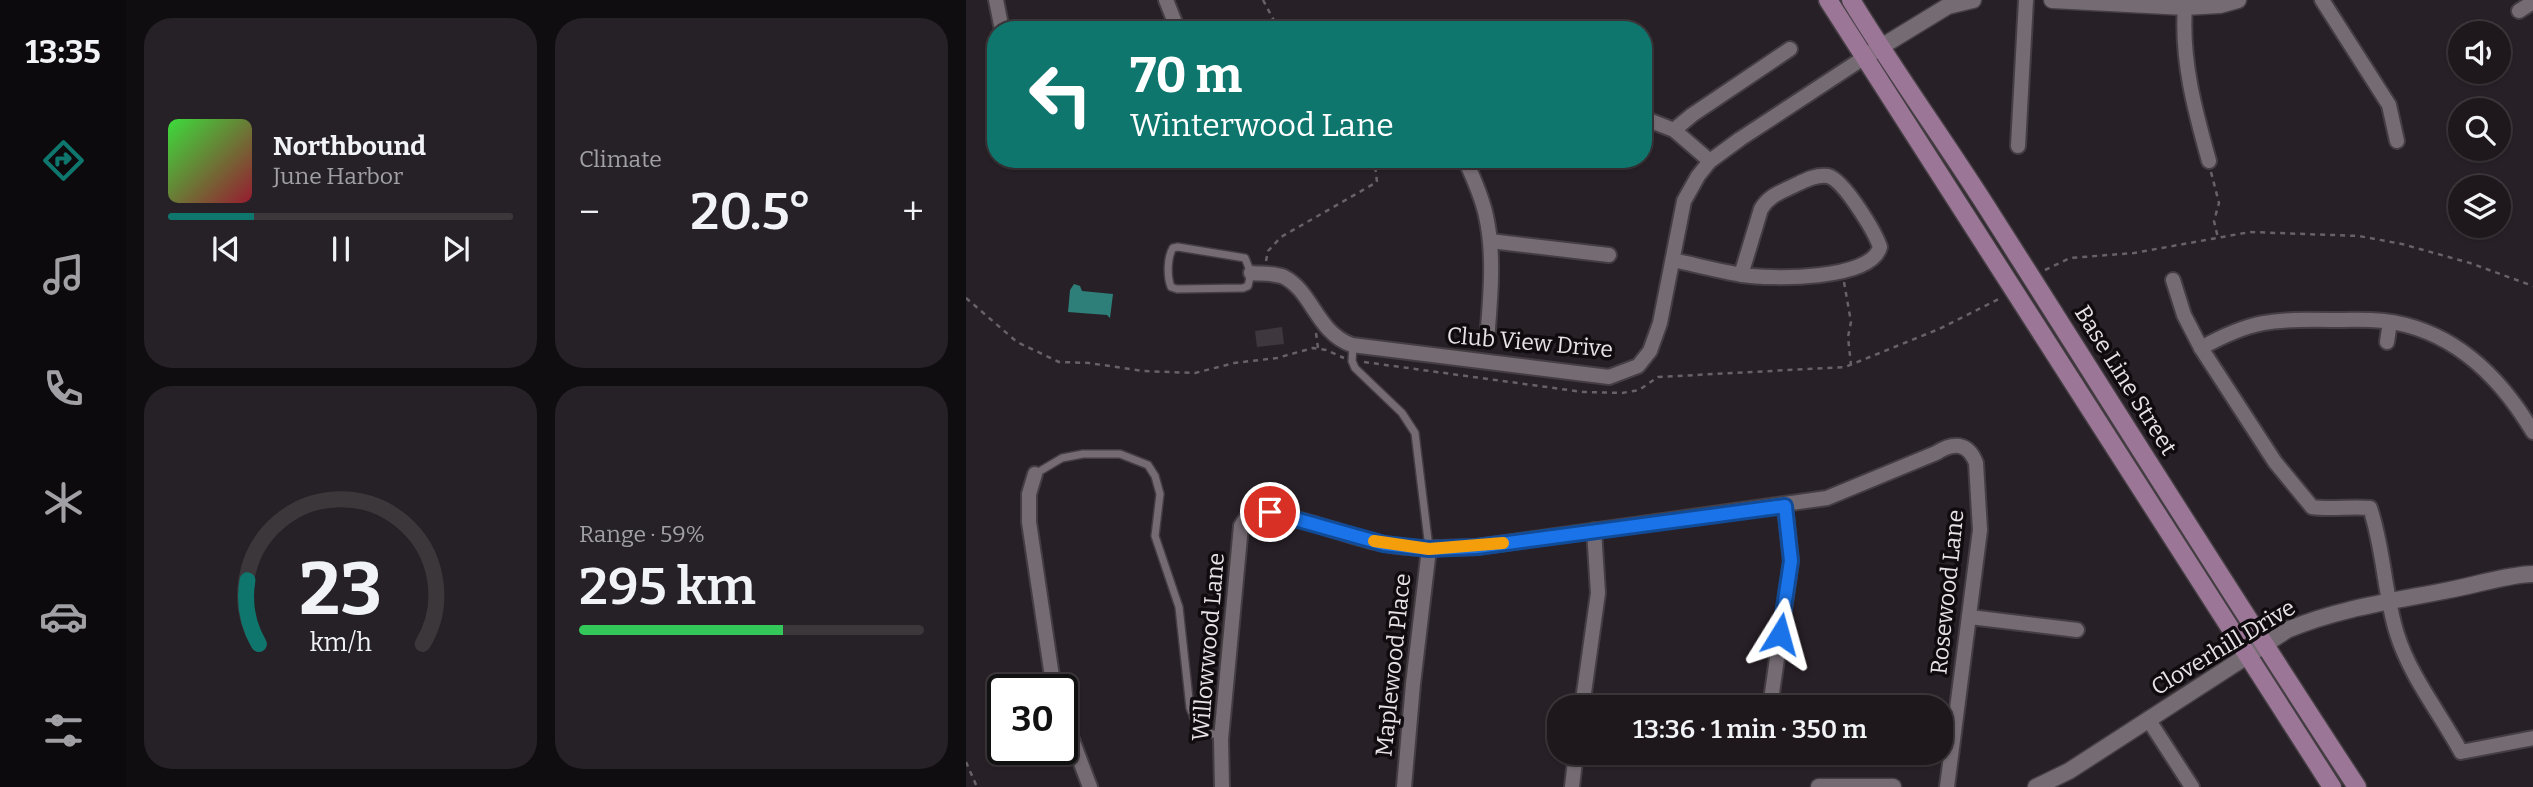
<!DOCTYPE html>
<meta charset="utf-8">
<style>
:root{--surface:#1e181d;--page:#262126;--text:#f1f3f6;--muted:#a1a0a4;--line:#3c373b;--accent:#0f766e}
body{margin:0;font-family:Bitter,serif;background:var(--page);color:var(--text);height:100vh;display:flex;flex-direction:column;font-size:26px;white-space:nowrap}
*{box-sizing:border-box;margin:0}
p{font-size:23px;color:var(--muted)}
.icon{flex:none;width:38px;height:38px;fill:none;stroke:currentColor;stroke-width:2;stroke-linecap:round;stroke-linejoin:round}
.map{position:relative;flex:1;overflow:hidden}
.side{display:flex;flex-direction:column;gap:18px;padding:18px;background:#100d10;width:840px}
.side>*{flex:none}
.hud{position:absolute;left:21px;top:21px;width:665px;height:147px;border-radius:28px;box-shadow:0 2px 5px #0004,0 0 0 2px var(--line);background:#0f766e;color:#fff;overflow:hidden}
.tools{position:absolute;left:1482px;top:21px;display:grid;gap:14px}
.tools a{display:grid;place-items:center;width:63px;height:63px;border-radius:50%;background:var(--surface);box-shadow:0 2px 5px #0004,0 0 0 2px var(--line);font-size:35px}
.speed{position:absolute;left:21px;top:674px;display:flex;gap:14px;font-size:35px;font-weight:700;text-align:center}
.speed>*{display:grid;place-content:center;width:91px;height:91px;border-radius:50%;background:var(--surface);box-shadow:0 2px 5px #0004,0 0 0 2px var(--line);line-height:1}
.speed .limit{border:4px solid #111;border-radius:10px;background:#fff;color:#111}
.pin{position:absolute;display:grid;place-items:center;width:60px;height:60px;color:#fff;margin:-30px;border:4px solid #fff;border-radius:50%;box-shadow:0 2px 7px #0007}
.me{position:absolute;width:77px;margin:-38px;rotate:8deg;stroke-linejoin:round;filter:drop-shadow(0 0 5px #0008)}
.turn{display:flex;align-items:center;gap:24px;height:147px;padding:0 28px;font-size:32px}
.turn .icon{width:91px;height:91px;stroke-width:2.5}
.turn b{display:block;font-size:49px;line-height:60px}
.big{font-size:52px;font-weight:600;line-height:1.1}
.side .widget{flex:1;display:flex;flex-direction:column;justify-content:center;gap:10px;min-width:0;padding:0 24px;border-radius:28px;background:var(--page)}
.side .dial{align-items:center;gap:0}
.dial svg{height:182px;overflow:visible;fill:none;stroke:var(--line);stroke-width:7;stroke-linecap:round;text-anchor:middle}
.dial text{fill:var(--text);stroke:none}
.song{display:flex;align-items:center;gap:21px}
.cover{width:84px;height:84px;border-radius:10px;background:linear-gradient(135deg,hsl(120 70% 55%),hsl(350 70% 35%))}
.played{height:7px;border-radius:4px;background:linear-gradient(90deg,var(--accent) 25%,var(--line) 25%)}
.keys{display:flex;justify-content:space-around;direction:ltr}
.heat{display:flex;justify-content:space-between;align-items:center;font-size:38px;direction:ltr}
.charge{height:10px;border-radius:5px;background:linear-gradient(90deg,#34c759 59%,var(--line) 0)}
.side .tiles{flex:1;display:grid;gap:18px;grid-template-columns:repeat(2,1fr)}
.trip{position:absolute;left:581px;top:695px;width:406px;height:70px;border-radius:28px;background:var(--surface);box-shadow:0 2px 5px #0004,0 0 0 2px var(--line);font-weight:600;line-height:70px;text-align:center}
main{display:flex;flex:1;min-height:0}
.dock{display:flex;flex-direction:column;width:126px;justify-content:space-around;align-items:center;background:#0c0a0c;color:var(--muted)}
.dock .icon{width:49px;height:49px}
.dock .on{color:var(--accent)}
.dock b{font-size:32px;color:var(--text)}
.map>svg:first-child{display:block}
</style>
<main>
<nav class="dock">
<b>13:35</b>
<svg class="icon on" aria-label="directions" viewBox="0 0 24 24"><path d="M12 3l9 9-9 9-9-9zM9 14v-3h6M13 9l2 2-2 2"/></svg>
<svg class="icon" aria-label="music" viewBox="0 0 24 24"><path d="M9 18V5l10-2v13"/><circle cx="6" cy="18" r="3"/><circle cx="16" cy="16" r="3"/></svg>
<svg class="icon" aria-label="phone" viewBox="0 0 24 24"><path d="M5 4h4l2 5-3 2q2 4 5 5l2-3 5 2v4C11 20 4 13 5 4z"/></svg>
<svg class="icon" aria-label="climate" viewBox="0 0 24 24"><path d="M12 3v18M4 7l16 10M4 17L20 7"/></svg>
<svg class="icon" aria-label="car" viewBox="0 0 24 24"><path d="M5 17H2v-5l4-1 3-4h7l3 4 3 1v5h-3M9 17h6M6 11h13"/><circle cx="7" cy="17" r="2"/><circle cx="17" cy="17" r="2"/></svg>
<svg class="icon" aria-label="filters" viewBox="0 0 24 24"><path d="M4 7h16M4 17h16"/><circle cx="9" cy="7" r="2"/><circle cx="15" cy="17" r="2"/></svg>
</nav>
<section class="side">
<div class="tiles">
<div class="widget">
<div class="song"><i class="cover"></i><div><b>Northbound</b><p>June Harbor</p></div></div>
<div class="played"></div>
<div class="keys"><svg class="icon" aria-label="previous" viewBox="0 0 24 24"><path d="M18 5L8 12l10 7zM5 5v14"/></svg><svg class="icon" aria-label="pause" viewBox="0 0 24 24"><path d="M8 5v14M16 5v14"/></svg><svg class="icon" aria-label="next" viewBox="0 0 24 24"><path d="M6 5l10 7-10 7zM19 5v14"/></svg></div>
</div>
<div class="widget"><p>Climate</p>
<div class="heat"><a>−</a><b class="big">20.5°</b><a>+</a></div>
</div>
<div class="widget dial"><svg viewBox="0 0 100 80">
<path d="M14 69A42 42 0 1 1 86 69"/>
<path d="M14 69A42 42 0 0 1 9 41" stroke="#0f766e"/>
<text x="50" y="56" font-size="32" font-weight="700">23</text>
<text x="50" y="72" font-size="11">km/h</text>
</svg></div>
<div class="widget"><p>Range · 59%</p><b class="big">295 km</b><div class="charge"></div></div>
</div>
</section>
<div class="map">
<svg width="1567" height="787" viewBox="0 0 1567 787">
<rect width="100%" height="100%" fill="#282027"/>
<path fill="#2e7f79" d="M 108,284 L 114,286 L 116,291 L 147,294 L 144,318 L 141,315 L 102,312 L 104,290 Z"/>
<path fill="#3f373e" d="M 316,327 L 318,344 L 291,347 L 289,331 Z"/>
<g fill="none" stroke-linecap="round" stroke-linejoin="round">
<g stroke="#443e43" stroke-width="10">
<g id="service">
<path d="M 212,247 L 279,258 L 285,273 L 282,286 L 277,288 L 211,289 L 205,287 C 201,277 201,257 207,248 Z"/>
<path d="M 387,346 L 386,361 L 389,368 L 436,413 L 449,433 L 463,548"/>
<path d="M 69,474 L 96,458 L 117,454 L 154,454 L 182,465 L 189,476 L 194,494 L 189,536 L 213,607 L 224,708 L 232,727 L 238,732 L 256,736"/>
</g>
</g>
<g stroke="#443e43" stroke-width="18">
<g id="minor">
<path d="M 30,0 L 36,30"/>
<path d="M 200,0 L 212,30"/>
<path d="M 1356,0 L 1423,105 L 1431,141"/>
<path d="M 1219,7 C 1215,60 1229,111 1243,161"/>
<path d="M 1553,11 L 1567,2"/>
<path d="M 677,118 L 708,130 L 744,161"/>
<path d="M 708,130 L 726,115 L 824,49"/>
<path d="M 1052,146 L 1060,0"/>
<path d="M 499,159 C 507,178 516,196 520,216 C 529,256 524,301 521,341"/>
<path d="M 524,241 L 643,255"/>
<path d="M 707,260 C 730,265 753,271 776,275 C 804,279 905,281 914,247 C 909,232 878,180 862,176 C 849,174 836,182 825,187 C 812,193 802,197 795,209 L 775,275"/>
<path d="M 285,273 C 295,274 309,273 318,277 C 347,292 350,332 386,345 L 643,377 L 672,366 L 684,351 L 694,323 L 718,201 L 732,176 L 744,161 L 774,139 L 899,57"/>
<path d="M 1207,280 L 1218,315 L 1235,348 L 1309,462 L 1346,507 C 1365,510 1384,506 1404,508 C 1418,549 1418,593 1431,634 C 1444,676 1474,713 1495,752 L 1567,738"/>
<path d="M 1421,342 L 1424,322"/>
<path d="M 1235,348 C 1285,320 1307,319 1364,320 C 1381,320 1400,319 1418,321 C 1486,329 1533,375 1567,432"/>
<path d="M 69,474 L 63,494 L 63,522 L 88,690"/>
<path d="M 1004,617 L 1111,630"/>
<path d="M 616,707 L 632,593 L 628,530"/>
<path d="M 804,707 L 825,561 L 819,506"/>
<path d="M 96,713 L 124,787"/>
<path d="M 1182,719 L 1226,787"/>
<path d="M 256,787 L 255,739 L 275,526 L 283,514 C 329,511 374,536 419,544 C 450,550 480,548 511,547 L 861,498 L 970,453 C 987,442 1002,442 1010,463 L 1014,530 L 981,787"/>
<path d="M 438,787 L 447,684 L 463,549"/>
<path d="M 606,787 L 610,752"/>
</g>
</g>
<g stroke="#443e43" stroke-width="19">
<g id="tertiary">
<path d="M 1086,0 L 1219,7 L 1254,5 L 1272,0"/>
<path d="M 905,53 L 982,6 L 1007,0"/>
<path d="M 853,787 L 927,787"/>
<path d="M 1070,787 L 1103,771 L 1321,630 C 1373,608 1428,601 1483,590 C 1511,585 1538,575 1567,574"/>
</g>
</g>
<g stroke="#443e43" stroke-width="21">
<g id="secondary">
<path d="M 862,0 L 1366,787"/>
<path d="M 885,0 C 930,74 981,144 1027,217 C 1148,407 1267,598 1391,787"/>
</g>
</g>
<g stroke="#686167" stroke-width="2.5" stroke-dasharray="5 5" stroke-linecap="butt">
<path d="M 297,0 L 313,30"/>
<path d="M 1245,172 L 1253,203 L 1248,221 L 1252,238"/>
<path d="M 300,261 L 302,251 L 315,237 L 411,182 L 409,165 L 404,159"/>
<path d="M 1079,270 L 1104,258 L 1168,253 L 1284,232 L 1393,236 L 1436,244 L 1504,263 L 1567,286"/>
<path d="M 878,282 L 885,322 L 882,337 L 885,365"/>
<path d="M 0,298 L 51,342 L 93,362 L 123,363 L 177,371 L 229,373 L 268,363 L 311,358 L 347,348 L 360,350 L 378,358"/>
<path d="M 350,333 L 352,348"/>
<path d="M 398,362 L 617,392 L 656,393 L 673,390 L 692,377 L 879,367 L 973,329 L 1035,298"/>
<path d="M 0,762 L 11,787"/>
</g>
<use href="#service" stroke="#756b73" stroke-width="7"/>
<use href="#minor" stroke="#756b73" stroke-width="14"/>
<use href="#tertiary" stroke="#756b73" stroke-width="16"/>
<use href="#secondary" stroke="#9b7697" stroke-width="18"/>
</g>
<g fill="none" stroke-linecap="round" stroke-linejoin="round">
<g stroke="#114b97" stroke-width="18">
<path id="route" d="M 304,512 L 418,544 L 463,549 L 511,547 L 819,506 L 825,561 L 814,634"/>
</g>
<use href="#route" stroke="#1a73e8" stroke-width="12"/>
<path stroke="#f59e0b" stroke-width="12" d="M 408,541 L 463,549 L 537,543"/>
</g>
<g text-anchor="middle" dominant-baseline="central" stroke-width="7" stroke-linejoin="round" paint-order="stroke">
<g font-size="23" fill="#e7e2e6" stroke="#0f0b0e">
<text transform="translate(564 342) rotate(5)">Club View Drive</text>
<text transform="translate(1160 380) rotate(58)">Base Line Street</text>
<text transform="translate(981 592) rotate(-84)">Rosewood Lane</text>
<text transform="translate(242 647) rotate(-85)">Willowwood Lane</text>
<text transform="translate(1257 647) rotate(-31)">Cloverhill Drive</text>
<text transform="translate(427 665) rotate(-84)">Maplewood Place</text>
</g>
</g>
</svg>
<div class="tools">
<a><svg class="icon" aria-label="sound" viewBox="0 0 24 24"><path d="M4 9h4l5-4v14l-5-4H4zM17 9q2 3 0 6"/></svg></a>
<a><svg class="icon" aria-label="search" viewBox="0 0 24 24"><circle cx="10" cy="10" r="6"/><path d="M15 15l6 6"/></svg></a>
<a><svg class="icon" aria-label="layers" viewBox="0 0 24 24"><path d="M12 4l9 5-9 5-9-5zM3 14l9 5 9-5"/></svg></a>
</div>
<div class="speed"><div class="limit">30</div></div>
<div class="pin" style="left:304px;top:512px;background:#d93025"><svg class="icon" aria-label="arrive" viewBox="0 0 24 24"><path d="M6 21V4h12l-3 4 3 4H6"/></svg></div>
<svg class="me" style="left:814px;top:634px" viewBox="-20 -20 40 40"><path d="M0-17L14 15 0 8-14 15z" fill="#1a73e8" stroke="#fff" stroke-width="4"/></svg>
<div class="trip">13:36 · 1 min · 350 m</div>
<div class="hud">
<div class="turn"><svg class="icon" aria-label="left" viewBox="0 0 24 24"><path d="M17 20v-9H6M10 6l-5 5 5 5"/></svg><div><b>70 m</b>Winterwood Lane</div></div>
</div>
</div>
</main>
